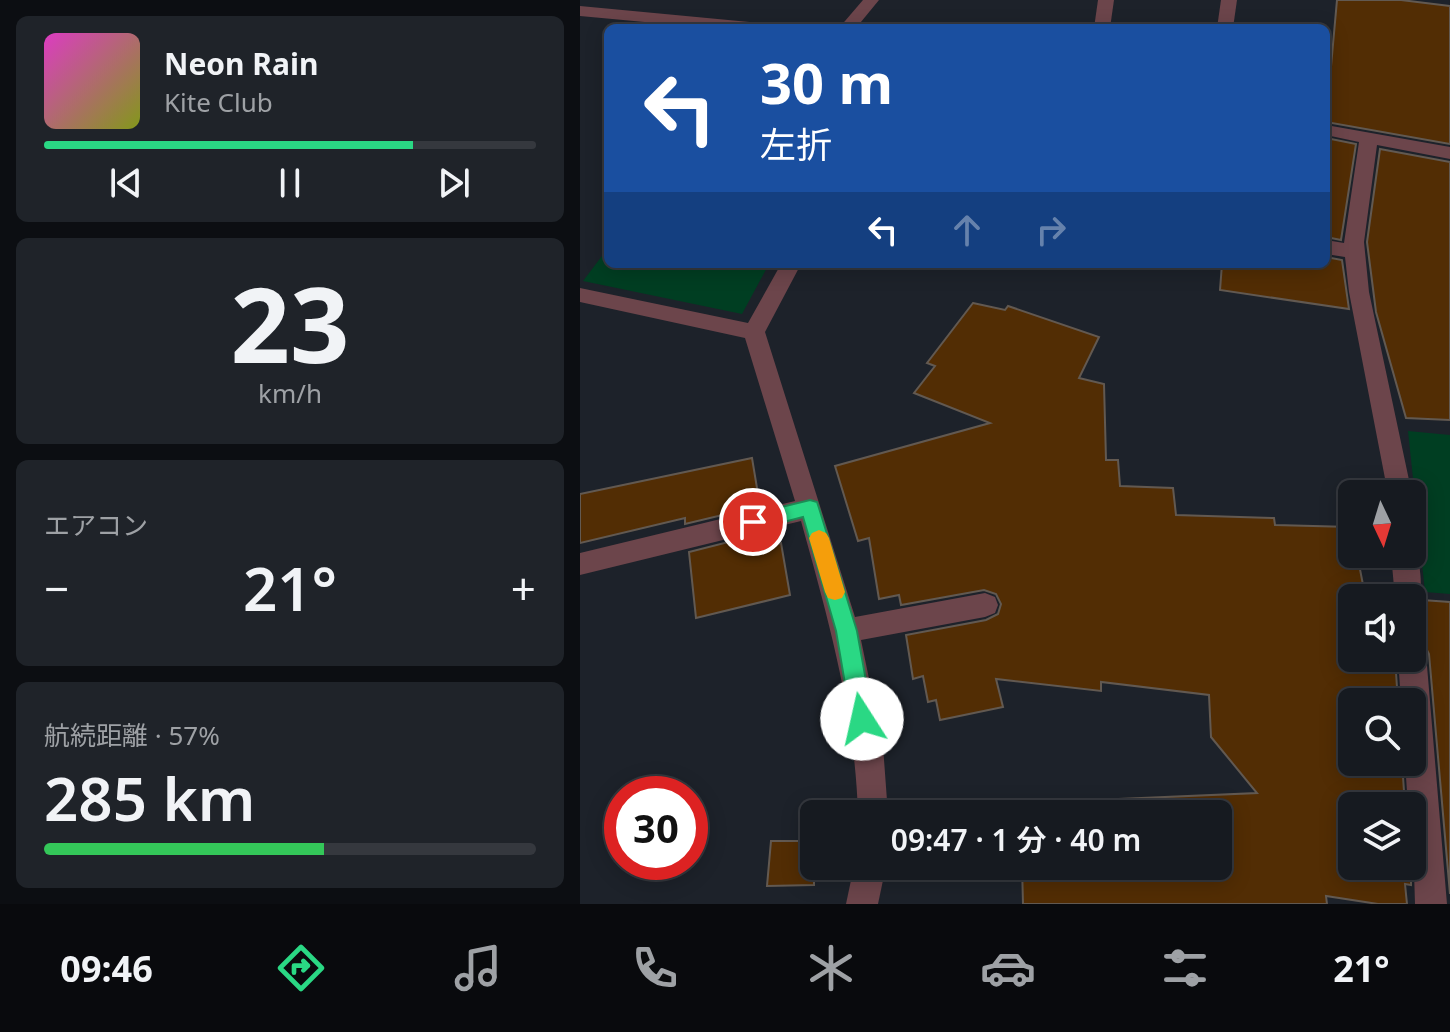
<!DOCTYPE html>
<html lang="ja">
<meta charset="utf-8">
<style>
:root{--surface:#161a20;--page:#1f2329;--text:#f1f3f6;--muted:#9ea1a5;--line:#35383e;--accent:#2ad884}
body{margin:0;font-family:"Noto Sans","Noto Sans JP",sans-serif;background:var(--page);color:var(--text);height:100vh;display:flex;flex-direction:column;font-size:30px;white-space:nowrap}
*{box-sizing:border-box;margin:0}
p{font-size:26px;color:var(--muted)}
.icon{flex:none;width:44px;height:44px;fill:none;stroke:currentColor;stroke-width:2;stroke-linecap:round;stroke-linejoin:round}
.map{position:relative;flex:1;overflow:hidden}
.details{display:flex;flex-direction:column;gap:16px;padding:16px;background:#0c0e12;width:580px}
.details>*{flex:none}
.guide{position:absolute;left:24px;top:24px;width:726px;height:244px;border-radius:12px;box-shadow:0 4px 20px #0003,0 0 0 2px var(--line);background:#1a4fa0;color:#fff;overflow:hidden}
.needle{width:52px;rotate:176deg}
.fabs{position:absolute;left:758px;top:480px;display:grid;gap:16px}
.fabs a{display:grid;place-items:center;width:88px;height:88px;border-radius:12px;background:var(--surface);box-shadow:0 4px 20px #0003,0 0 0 2px var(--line);font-size:40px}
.speed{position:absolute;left:24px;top:776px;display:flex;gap:16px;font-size:40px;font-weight:700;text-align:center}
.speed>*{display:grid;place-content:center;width:104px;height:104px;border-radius:50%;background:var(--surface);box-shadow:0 4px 20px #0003,0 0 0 2px var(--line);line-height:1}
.speed .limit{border:12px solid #d22;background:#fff;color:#111}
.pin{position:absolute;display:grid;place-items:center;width:68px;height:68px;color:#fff;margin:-34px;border:4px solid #fff;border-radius:50%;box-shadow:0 2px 8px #0007}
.me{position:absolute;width:88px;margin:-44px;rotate:350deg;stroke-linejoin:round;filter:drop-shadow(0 0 6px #0008)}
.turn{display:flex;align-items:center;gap:28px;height:168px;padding:0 24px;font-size:36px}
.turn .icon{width:104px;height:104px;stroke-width:2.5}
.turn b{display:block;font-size:56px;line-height:68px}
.lanes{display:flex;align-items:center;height:76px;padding:0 24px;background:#0003;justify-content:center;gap:40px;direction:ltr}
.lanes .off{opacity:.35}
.big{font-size:60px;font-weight:600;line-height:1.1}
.details .widget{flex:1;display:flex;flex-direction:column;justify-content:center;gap:12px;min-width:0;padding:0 28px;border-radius:12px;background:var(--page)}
.details .dial{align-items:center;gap:0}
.dial b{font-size:104px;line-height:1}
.song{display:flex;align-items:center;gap:24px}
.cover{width:96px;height:96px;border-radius:12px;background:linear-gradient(135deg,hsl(310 70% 55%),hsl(70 70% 35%))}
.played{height:8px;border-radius:4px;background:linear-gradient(90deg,var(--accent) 75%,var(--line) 75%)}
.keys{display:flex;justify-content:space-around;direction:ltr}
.heat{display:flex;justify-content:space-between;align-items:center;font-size:44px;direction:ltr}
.charge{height:12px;border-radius:6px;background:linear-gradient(90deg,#34c759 57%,var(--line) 0)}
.trip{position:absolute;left:220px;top:800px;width:432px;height:80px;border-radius:12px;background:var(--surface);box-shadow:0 4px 20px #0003,0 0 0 2px var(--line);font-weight:600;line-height:80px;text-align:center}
.menu{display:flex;height:128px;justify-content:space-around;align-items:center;background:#090a0d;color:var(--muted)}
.menu .icon{width:56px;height:56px}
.menu .current{color:var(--accent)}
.menu b{font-size:36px;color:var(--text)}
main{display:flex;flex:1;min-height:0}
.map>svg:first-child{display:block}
</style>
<main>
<section class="details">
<div class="widget">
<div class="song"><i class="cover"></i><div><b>Neon Rain</b><p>Kite Club</p></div></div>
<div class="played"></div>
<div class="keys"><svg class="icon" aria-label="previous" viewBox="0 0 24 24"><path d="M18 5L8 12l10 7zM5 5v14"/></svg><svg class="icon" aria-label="pause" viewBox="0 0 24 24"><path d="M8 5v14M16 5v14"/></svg><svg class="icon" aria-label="next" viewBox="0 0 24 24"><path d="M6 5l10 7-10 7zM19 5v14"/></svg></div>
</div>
<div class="widget dial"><b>23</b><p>km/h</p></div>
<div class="widget"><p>エアコン</p>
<div class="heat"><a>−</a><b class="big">21°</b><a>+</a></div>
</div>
<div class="widget"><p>航続距離 · 57%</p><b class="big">285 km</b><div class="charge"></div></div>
</section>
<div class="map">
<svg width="870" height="904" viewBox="0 0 870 904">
<rect width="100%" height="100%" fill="#1d222a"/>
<g fill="#003e22">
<path d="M 28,248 L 28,264 L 189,264 L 162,314 L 3,281 Z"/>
<path d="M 828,431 L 870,435 L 870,594 L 845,592 Z"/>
</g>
<g fill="#522d04" stroke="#625951" stroke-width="2">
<path d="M 757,0 L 821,0 L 870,6 L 870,144 L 746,122 Z"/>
<path d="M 746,138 L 776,144 L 761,240 L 746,237 Z"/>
<path d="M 800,149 L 870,162 L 870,420 L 826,418 L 796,312 L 787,242 Z"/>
<path d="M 746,257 L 762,260 L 769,309 L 640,290 L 642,264 L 746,264 Z"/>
<path d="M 393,303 L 425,310 L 428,306 L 519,337 L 499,378 L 524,384 L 526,460 L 538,460 L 540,486 L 593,488 L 596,515 L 694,518 L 695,525 L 771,527 L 772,554 L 777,554 L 785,595 L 812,598 L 772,598 L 772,658 L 815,658 L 818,702 L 772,702 L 772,762 L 822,762 L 825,806 L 772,806 L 772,866 L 831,866 L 831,885 L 825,884 L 827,904 L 798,904 L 746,896 L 747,904 L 443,904 L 442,866 L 638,866 L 638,814 L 440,813 L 517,810 L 516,800 L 677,793 L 631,737 L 629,695 L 521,682 L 521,691 L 416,679 L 423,707 L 360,720 L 356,700 L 348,702 L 343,676 L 333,679 L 326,635 L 406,620 L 418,614 L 421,604 L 416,594 L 404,590 L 321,605 L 319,595 L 299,599 L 289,538 L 278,541 L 255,466 L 410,423 L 334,393 L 355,366 L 347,363 Z"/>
<path d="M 172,458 L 180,506 L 105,524 L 105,518 L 0,543 L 0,494 Z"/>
<path d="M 184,533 L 186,547 L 201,543 L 210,595 L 116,618 L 109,552 Z"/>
<path d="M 842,600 L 870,602 L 870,894 L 849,654 L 843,642 L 832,638 L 832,611 L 838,609 Z"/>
<path d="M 191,841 L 234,841 L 234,885 L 187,886 Z"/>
</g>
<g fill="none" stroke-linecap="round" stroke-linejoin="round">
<g fill="#6c454b" fill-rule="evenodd">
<path d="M 283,0 L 299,0 L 276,28 L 259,28 Z"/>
<path d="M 518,0 L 534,0 L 530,28 L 514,28 Z"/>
<path d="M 641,0 L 657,0 L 653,28 L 637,28 Z"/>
<path d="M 0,6 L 180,23 L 188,28 L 129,28 L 0,16 Z"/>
<path d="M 746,125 L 870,147 L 870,159 L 797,145 L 784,242 L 789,292 L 832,494 L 832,495 L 808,494 L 769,292 L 765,257 L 746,254 L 746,240 L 764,243 L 779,142 L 746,135 Z"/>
<path d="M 201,264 L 221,264 L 185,332 L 275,617 L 405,593 L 415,597 L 418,605 L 415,613 L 405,617 L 281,640 L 303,746 L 308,814 L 278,814 C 275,713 248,618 221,521 L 0,575 L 0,553 L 215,501 L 165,338 L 0,302 L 0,288 L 168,323 Z"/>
<path d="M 832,546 C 841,559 844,591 837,606 L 832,608 L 832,598 L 815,598 L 811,554 L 832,554 Z"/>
<path d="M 832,641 L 842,645 L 846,654 L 867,904 L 835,904 L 832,806 L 828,806 L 825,762 L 832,762 L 832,702 L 821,702 L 818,658 L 832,658 Z"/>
<path d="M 274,866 L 306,866 L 298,904 L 266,904 Z"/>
</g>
</g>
<path fill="#2ad884" stroke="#1b8c56" stroke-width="2" d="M 230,500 L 237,502 L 239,508 L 277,631 L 293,719 L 290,726 L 282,729 L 274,726 L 271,719 L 256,631 L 223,517 L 173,530 L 166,527 L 163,522 L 166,516 L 173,514 Z"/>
<path fill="#f59e0b" d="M 239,530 L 246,533 L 249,538 L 265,592 L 262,598 L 255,600 L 248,598 L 245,592 L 229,538 L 232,533 Z"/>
</svg>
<div class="fabs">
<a><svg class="needle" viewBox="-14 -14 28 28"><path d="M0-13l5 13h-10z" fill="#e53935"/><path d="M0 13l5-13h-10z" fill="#9ea1a5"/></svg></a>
<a><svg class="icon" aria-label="sound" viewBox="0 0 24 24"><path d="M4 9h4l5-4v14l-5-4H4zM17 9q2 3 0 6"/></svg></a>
<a><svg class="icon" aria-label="search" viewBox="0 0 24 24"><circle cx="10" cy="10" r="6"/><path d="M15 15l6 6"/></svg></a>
<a><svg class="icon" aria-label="layers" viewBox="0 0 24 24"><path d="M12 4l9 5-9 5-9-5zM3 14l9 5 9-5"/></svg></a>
</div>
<div class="speed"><div class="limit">30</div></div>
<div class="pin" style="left:173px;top:522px;background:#d93025"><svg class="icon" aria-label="arrive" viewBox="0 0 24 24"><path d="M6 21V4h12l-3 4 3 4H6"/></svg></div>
<svg class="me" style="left:282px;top:719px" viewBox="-20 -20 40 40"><circle r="19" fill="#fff"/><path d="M0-13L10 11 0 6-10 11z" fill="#2ad884"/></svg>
<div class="trip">09:47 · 1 分 · 40 m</div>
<div class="guide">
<div class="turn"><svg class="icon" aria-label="left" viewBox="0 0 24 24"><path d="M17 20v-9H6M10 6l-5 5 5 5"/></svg><div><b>30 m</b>左折</div></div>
<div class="lanes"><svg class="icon" aria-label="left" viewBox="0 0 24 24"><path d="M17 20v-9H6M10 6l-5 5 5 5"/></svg><svg class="icon off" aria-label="ahead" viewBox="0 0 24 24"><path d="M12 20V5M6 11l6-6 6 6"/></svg><svg class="icon off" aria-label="right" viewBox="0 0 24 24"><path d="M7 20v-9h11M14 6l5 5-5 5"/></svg></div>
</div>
</div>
</main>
<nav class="menu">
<b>09:46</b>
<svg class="icon current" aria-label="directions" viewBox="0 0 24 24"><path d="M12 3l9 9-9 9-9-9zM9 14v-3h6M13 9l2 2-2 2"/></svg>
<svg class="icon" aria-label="music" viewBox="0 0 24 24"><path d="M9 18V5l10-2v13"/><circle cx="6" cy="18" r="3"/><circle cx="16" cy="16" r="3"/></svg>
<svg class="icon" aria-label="phone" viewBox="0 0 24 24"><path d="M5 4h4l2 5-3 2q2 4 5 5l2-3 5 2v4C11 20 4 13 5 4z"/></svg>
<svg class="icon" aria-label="climate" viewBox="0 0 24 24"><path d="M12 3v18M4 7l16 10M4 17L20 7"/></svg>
<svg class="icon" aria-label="car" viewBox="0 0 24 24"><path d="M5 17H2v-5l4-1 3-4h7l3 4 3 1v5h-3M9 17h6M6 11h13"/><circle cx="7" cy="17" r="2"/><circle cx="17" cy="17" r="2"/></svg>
<svg class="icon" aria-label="filters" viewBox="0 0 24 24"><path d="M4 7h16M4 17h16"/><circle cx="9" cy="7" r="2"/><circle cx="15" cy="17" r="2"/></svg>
<b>21°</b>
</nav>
